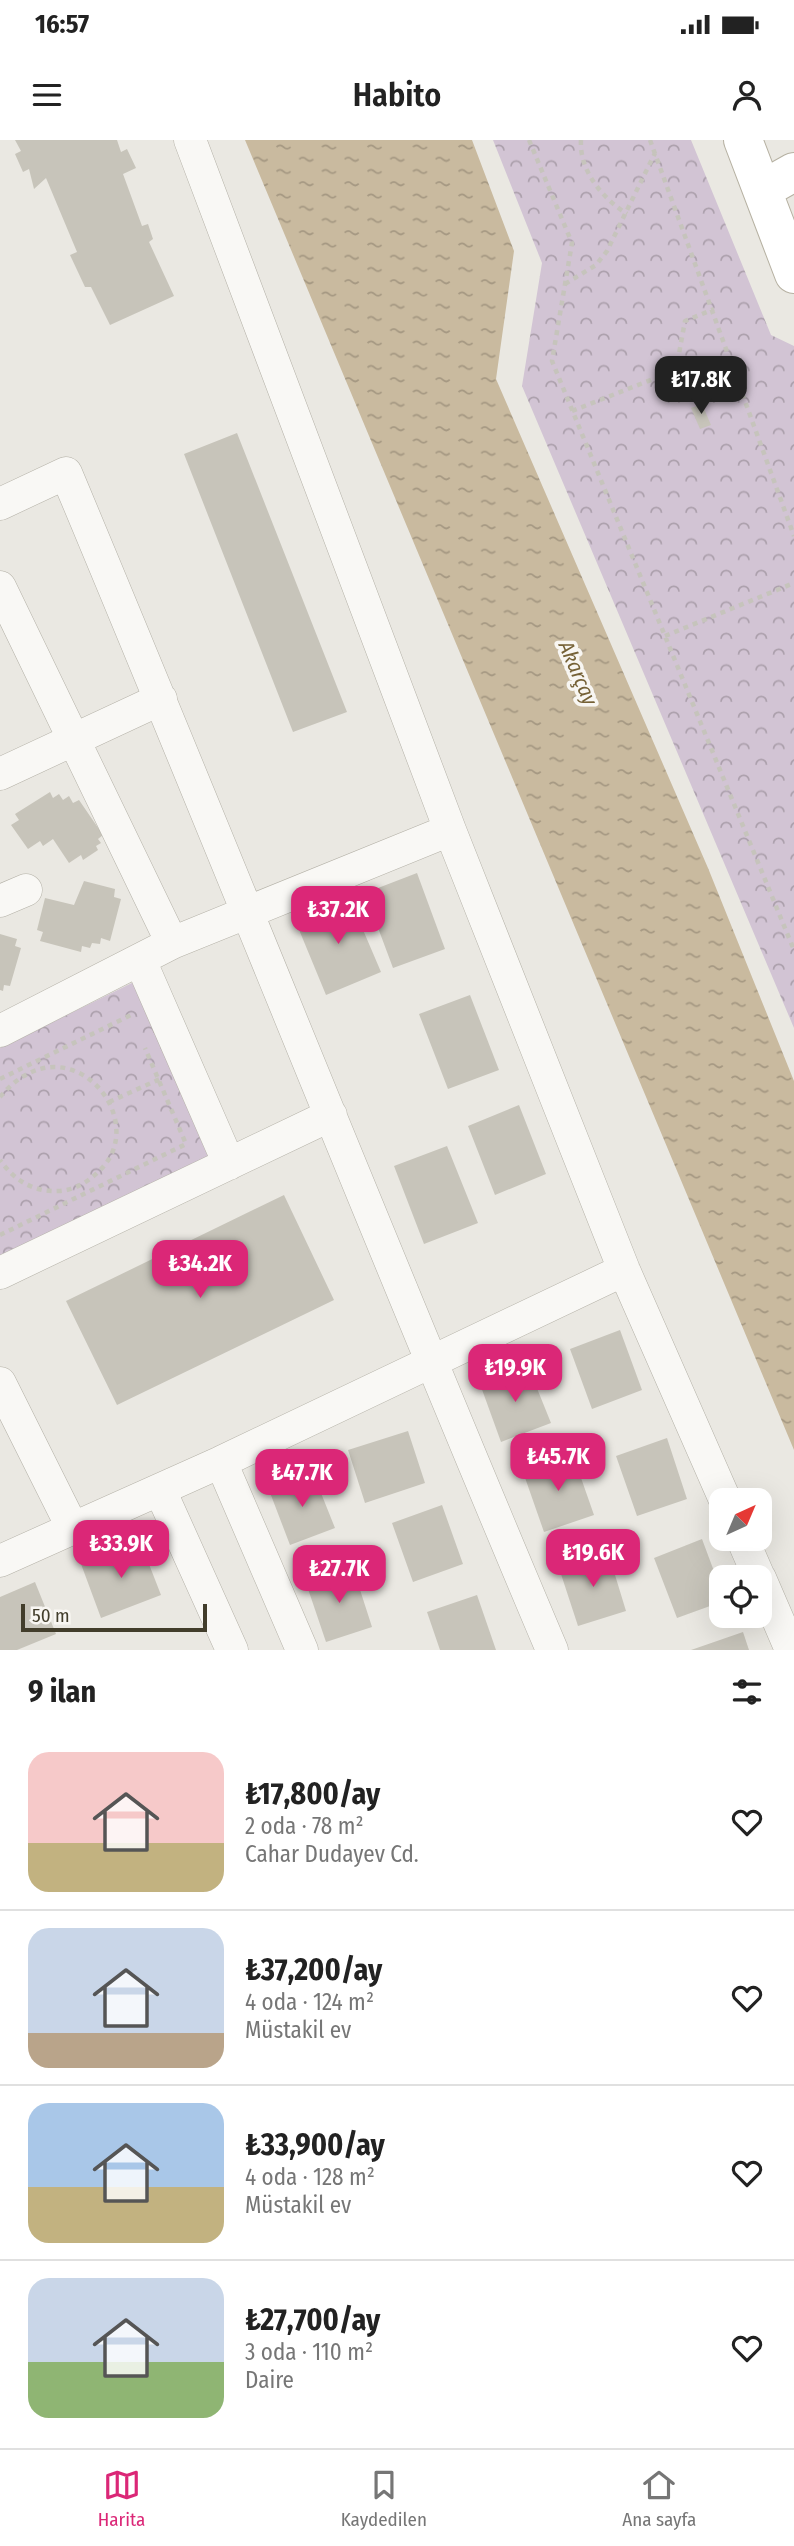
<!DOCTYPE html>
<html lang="tr">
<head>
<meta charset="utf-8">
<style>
	:root { --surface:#fff; --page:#f6f6f6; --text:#222; --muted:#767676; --line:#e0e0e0; --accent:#db2777 }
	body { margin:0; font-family:"Fira Sans Condensed",sans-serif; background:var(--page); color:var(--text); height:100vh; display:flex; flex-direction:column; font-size:26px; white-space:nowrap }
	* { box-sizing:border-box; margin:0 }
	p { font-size:23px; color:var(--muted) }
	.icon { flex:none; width:38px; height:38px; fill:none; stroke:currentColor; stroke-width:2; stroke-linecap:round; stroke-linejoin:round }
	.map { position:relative; height:1510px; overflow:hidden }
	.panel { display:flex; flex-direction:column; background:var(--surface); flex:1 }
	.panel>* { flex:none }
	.needle { width:46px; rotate:44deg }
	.buttons { position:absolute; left:709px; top:1348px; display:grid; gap:14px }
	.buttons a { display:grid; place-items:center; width:63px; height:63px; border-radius:14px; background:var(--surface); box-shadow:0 7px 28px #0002; font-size:35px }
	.scale { position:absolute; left:21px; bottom:18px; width:186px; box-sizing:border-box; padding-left:7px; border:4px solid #423d2b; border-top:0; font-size:19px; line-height:24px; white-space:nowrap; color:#423d2b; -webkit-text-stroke:5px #f8f6f2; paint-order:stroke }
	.price { position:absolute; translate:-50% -60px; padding:0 16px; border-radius:14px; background:var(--accent); color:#fff; font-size:23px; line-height:46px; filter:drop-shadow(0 2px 4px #0008) }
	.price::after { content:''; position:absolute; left:50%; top:42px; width:21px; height:16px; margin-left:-10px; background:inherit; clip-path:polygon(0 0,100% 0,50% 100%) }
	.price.selected { background:#222; color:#fff }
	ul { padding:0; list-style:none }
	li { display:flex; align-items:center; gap:21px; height:175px; padding:0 28px }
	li+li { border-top:2px solid var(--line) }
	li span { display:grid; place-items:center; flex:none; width:196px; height:140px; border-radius:21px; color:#555 }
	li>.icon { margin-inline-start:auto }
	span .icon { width:84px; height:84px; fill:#fffc; stroke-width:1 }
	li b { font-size:30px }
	h2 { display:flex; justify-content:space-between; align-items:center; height:84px; padding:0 28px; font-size:30px }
	.status { display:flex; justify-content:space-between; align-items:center; height:49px; padding:0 35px; background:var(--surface); direction:ltr }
	.status svg { height:19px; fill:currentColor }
	header { display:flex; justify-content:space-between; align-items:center; height:91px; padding:0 28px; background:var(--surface); font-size:32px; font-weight:600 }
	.menu { display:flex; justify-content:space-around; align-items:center; height:98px; border-top:2px solid var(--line); background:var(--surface); font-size:19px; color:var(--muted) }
	.menu a { display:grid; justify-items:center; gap:4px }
	.menu .selected { color:var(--accent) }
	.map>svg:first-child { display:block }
	.park { fill:url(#park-crowns) }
	.water { fill:url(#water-ripples) }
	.building { fill:#c7c4ba }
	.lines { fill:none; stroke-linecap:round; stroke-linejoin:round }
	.minor-casing { stroke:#b4b1a7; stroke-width:33 }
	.major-casing { stroke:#b6b1a2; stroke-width:40 }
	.path { stroke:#c6c4bc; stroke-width:4.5; stroke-dasharray:5 5; stroke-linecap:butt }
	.minor { stroke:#f9f8f5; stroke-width:32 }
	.major { stroke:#fff; stroke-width:38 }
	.labels { text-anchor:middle; stroke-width:7; stroke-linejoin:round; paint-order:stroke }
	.water-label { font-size:21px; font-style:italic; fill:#756136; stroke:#f8f6f2 }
</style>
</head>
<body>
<div class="status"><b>16:57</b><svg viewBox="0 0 49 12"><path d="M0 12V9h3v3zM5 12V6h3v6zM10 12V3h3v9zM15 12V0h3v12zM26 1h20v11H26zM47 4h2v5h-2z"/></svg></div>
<header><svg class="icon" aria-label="menu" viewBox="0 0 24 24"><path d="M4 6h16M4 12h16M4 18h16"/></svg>Habito<svg class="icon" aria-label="person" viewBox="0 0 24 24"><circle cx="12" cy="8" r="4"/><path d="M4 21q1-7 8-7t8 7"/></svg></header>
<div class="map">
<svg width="794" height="1510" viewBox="0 0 794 1510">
	<defs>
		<pattern id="park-crowns" width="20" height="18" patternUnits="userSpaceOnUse" patternTransform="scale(1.75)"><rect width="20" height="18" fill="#d2c4d4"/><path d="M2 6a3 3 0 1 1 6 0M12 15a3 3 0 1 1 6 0" fill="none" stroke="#aca0ac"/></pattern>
		<pattern id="water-ripples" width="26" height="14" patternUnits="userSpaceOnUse" patternTransform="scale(1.75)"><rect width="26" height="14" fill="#c9ba9f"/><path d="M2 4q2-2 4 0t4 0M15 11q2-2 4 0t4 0" fill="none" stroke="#a59882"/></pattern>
	</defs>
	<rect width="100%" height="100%" fill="#eae8e2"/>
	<path class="park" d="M 493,0 L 691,0 L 771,195 L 794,206 L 794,888 L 522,246 L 542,123 Z
		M 138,840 L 211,1020 L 0,1122 L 0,908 Z"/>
	<path class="water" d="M 245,0 L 472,0 L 514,111 L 496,239 L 708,728 L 794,941 L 794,1310 Z"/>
	<path class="building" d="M 15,0 L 117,0 L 121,12 L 127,9 L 136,28 L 123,34 L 142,86 L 148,84 L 153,99 L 149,102 L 174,156 L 110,185 L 91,147 L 85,147 L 70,115 L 77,112 L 46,38 L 34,49 L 29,29 L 23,32 L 15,14 L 21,11 Z
		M 702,264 L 711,285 L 700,289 L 691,268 Z
		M 237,293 L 347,572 L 293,592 L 184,314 Z
		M 50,652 L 53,658 L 59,654 L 63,660 L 69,656 L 73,663 L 79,660 L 103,695 L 98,699 L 101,703 L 96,706 L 98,710 L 83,720 L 81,715 L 69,723 L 53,699 L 43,706 L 40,701 L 28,709 L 11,685 L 19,680 L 15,674 Z
		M 417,733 L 445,809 L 393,828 L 365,753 Z
		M 84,741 L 115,749 L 114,757 L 121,759 L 110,801 L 101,798 L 100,804 L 92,803 L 90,808 L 82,806 L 81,812 L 40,801 L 43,792 L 37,790 L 45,758 L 74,765 Z
		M 349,757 L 381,832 L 326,855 L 295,780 Z
		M 0,794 L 17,799 L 15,806 L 21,808 L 10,846 L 4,845 L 3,851 L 0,850 Z
		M 470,855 L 499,930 L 448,949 L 419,874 Z
		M 519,965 L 546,1034 L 495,1055 L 468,986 Z
		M 447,1006 L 478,1083 L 424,1104 L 394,1026 Z
		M 284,1055 L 334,1160 L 117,1265 L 66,1161 Z
		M 620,1190 L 642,1250 L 592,1269 L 570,1209 Z
		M 528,1226 L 551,1283 L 501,1302 L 480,1244 Z
		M 408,1291 L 425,1343 L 365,1363 L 348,1310 Z
		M 667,1298 L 687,1359 L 637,1376 L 616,1316 Z
		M 573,1315 L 594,1375 L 544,1392 L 523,1332 Z
		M 313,1333 L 335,1388 L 290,1405 L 269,1350 Z
		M 442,1365 L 463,1424 L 413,1442 L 392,1383 Z
		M 702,1399 L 721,1450 L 721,1462 L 677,1478 L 654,1418 Z
		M 140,1401 L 161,1455 L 101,1478 L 81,1424 Z
		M 608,1412 L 626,1471 L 578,1486 L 559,1428 Z
		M 353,1428 L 372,1487 L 326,1502 L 306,1443 Z
		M 35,1442 L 56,1494 L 17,1510 L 0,1510 L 0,1457 Z
		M 477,1455 L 496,1510 L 440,1510 L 427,1472 Z
		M 743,1492 L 749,1510 L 691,1510 Z"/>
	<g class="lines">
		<g class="minor-casing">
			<path id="minor" d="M 190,0 L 450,690 L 624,1130 L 725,1360
				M 0,364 L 66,333 C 230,724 386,1119 552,1510
				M 0,447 L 172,803
				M 0,634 L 161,559
				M 0,761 L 26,750
				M 140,820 L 229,1024
				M 0,891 L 172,803 L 450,690
				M 0,1133 L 331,975
				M 0,1243 L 73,1389
				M 221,1322 L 302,1510
				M 160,1350 L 232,1510
				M 742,1398 L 759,1437
				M 0,1421 L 221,1322 L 624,1130
				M 760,1438 L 791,1510"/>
		</g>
		<g class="major-casing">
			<path id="major" d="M 743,0 L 794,134
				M 762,50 L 794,32"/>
		</g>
		<path class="path" d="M 529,0 L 572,103 L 552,221 L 794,810
			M 581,0 C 579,30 602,58 627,74
			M 650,0 L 794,396
			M 565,144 L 596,125 L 607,111 L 655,13
			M 572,271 L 676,230 L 685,181 L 714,169
			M 665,496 L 794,443
			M 0,939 L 131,875 L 132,878
			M 0,957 C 68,875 156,982 97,1033 C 86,1043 74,1050 59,1051 C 33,1052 15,1041 0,1020
			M 109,962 L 160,939
			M 0,1095 L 186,1004 L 145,908"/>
		<use href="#minor" class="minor"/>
		<use href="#major" class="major"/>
	</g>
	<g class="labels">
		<g class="water-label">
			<text transform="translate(578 533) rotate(67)" y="7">Akarçay</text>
		</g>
	</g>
</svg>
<div class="buttons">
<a><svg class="needle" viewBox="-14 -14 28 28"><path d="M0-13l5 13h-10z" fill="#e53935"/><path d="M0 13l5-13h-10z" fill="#767676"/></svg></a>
<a><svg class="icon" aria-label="locate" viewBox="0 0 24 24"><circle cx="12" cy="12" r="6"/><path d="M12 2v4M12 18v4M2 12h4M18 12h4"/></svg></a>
</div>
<div class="scale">50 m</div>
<b class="price selected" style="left:701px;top:276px">₺17.8K</b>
<b class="price" style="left:338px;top:806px">₺37.2K</b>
<b class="price" style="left:200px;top:1160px">₺34.2K</b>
<b class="price" style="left:515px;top:1264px">₺19.9K</b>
<b class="price" style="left:558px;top:1353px">₺45.7K</b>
<b class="price" style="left:302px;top:1369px">₺47.7K</b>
<b class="price" style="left:121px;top:1440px">₺33.9K</b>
<b class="price" style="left:593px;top:1449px">₺19.6K</b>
<b class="price" style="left:339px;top:1465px">₺27.7K</b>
</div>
<section class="panel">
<h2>9 ilan<svg class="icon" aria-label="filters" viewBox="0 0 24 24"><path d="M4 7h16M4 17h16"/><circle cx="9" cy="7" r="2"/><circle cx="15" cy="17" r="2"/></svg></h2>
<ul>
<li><span style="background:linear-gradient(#f6c9c9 65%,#c2b280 0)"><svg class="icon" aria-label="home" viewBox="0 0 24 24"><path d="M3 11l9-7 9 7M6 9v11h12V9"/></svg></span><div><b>₺17,800/ay</b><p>2 oda · 78 m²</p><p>Cahar Dudayev Cd.</p></div><svg class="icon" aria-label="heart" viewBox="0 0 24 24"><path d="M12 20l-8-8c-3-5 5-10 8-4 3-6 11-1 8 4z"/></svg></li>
<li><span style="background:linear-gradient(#c9d6e8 75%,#b9a48a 0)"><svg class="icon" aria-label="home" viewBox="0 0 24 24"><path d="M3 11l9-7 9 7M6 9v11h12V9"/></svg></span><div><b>₺37,200/ay</b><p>4 oda · 124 m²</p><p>Müstakil ev</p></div><svg class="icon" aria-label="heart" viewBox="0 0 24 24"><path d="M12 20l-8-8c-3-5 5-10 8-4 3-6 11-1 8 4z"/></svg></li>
<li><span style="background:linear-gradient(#a9c7e8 60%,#c2b280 0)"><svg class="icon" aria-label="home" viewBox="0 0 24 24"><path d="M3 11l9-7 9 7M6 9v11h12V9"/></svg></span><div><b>₺33,900/ay</b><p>4 oda · 128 m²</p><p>Müstakil ev</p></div><svg class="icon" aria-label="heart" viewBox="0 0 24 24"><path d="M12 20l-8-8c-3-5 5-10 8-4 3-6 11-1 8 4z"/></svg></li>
<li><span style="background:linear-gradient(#c9d6e8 60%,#8fb573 0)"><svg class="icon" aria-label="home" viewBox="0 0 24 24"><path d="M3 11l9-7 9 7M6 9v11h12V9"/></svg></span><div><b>₺27,700/ay</b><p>3 oda · 110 m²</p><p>Daire</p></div><svg class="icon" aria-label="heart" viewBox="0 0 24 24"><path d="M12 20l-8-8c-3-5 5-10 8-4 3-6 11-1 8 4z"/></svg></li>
</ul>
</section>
<nav class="menu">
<a class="selected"><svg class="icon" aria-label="map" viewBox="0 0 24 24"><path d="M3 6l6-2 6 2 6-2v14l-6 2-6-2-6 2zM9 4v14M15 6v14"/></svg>Harita</a>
<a><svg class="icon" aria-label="saved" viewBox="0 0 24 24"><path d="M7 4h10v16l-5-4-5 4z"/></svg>Kaydedilen</a>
<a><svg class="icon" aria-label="home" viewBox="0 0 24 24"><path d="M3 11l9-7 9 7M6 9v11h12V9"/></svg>Ana sayfa</a>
</nav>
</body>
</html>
